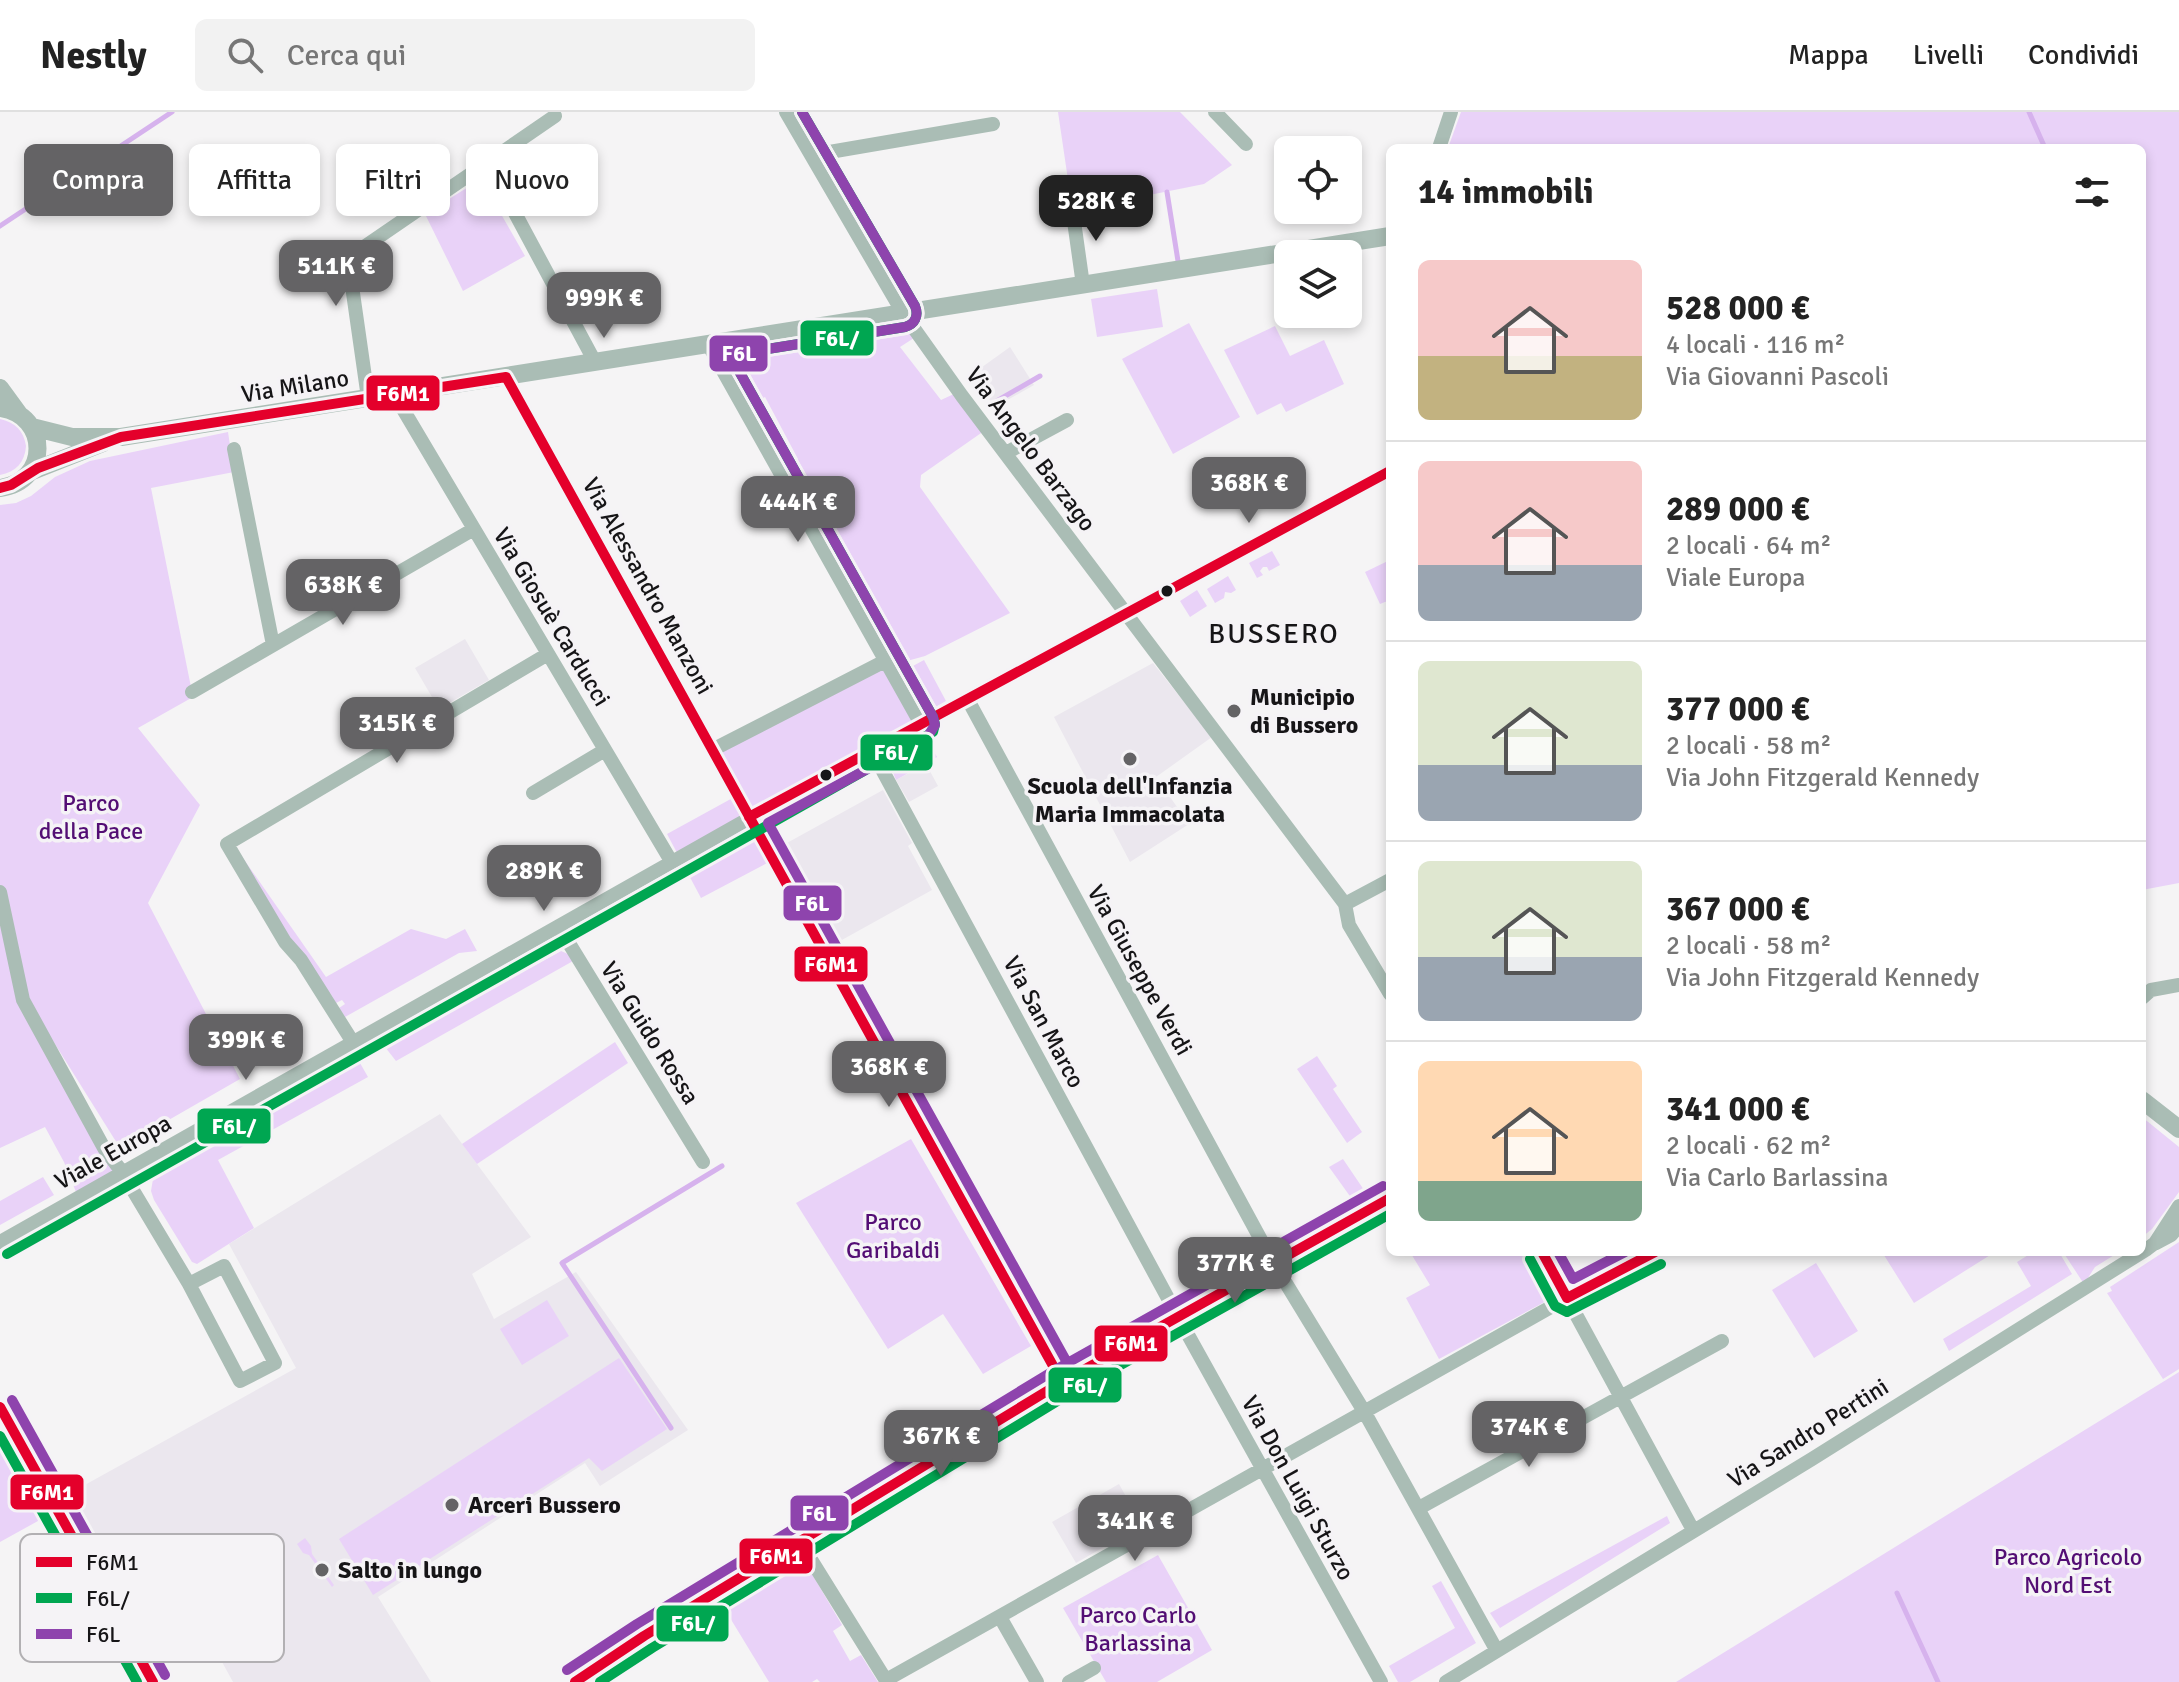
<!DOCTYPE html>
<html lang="it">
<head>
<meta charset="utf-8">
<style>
	:root { --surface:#fff; --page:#f2f2f2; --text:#222; --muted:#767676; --line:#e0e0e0; --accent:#646365 }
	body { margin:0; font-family:Signika,sans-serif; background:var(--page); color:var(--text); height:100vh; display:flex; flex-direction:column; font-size:30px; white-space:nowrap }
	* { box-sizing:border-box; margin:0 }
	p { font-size:26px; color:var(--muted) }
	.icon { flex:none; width:44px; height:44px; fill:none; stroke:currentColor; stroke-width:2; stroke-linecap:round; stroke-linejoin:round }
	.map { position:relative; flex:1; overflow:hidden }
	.side { position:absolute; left:1386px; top:32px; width:760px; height:1112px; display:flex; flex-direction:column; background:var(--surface); border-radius:12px; box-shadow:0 4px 12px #0003 }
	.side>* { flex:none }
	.guide { position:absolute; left:24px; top:32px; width:760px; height:72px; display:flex; gap:16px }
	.tools { position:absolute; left:1274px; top:24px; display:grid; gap:16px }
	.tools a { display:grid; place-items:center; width:88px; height:88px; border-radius:12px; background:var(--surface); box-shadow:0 4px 12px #0003; font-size:40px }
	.price { position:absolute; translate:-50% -68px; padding:0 18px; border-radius:16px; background:var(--accent); color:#fff; font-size:26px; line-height:52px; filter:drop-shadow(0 2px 4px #0008) }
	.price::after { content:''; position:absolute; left:50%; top:48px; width:24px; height:18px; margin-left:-12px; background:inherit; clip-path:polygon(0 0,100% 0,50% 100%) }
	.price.selected { background:#222; color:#fff }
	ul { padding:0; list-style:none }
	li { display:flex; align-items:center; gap:24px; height:200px; padding:0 32px }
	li+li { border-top:2px solid var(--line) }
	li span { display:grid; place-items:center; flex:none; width:224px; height:160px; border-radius:12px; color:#555 }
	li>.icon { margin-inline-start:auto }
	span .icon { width:96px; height:96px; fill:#fffc; stroke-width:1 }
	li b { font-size:34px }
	h2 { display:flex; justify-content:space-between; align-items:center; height:96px; padding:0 32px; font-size:34px }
	.chip { padding:0 28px; border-radius:12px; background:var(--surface); box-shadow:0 4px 12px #0003; font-size:28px; line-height:72px }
	.chip.selected { background:var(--accent); color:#fff }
	header { display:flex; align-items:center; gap:48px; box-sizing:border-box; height:112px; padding:0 40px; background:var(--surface); border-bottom:2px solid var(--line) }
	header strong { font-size:38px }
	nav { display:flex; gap:44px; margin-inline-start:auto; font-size:28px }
	.search { width:560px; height:72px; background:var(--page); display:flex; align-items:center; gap:20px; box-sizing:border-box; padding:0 28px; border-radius:12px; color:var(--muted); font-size:30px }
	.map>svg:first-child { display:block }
	.built { fill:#ebe7ee }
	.green { fill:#e9d2f8 }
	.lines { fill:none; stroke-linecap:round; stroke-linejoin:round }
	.stream { stroke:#d6b2ed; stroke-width:5 }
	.minor { stroke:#aabdb5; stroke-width:14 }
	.tertiary { stroke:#aabdb5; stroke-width:18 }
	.bus-1-casing { stroke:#f5f3f6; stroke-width:16 }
	.bus-2-casing { stroke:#f5f3f6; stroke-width:16 }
	.bus-3-casing { stroke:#f5f3f6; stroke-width:16 }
	.bus-1 { stroke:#e4002b; stroke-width:10 }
	.bus-2 { stroke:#00a651; stroke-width:10 }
	.bus-3 { stroke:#8e44ad; stroke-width:10 }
	.bus-dot { fill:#161517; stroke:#f5f3f6; stroke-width:3 }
	.poi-dot { fill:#646365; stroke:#f5f3f6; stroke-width:3 }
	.labels { text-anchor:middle; stroke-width:7; stroke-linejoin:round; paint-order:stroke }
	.street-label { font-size:24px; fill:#161517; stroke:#f5f3f6 }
	.poi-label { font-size:24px; font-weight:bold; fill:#161517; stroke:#f5f3f6; text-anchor:start }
	.park-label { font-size:24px; fill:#530e74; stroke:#f5f3f6 }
	.quarter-label { font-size:28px; letter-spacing:2px; fill:#161517; stroke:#f5f3f6 }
	.key { fill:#f5f3f6; stroke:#b2b0b3; stroke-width:2 }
	.key-label { font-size:22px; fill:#161517 }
	.line-badge { stroke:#f5f3f6; stroke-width:3 }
	.badge-label { font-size:22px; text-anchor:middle; font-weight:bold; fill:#fff }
</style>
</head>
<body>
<header>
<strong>Nestly</strong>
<div class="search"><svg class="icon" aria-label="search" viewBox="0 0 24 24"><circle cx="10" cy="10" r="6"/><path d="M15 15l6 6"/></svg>Cerca qui</div>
<nav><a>Mappa</a><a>Livelli</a><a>Condividi</a></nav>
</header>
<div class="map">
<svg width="2179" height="1570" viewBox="0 0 2179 1570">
	<rect width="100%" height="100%" fill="#f5f4f5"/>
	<path class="built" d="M 1010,235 L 1034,273 L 995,295 L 971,263 Z
		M 465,527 L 489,568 L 439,597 L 415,556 Z
		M 1153,551 L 1212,625 L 1156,665 L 1189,712 L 1130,750 L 1054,605 Z
		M 926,652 L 938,674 L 909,690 L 896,668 Z
		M 883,678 L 912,731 L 908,734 L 932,778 L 831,834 L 776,737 Z
		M 440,1002 L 531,1125 L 472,1162 L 494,1207 L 576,1160 L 688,1318 L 600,1374 L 585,1351 L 378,1485 L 431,1570 L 233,1570 L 181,1475 L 127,1502 L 63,1385 L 296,1256 L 229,1132 Z
		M 1119,1372 L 1142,1413 L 1076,1451 L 1052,1410 Z"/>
	<path class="green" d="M 1058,0 L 1180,0 L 1232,53 L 1204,72 L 1075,98 L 1072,95 Z
		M 1461,0 L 2179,0 L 2179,771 L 2142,778 L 2142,36 L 1448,36 Z
		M 481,67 L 525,144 L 463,179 L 425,102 Z
		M 1157,177 L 1163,215 L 1097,225 L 1091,187 Z
		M 1189,211 L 1240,305 L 1173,342 L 1122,247 Z
		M 888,213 L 901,213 L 914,226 L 900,235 L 941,288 L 956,281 L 984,319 L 921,363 L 920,375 L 1010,501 L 925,544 L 907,549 L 911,555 L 924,548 L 946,589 L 930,598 L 904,550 L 890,555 L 875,529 L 891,519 L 811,373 L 793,382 L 779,358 L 798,347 L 765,285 L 745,295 L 729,250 L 735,237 Z
		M 1275,214 L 1290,244 L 1324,228 L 1344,272 L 1286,300 L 1281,291 L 1257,303 L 1224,238 Z
		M 0,307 C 15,310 24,319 26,334 C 25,350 16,360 0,363 Z
		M 228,320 L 234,360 L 151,376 L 193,585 L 138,616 L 200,693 L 148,791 L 240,967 L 120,1036 L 50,924 L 120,1055 L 76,1080 L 64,1050 L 45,1015 L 0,1036 L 0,393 L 16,391 L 31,384 L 55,365 L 90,349 Z
		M 1272,439 L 1280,453 L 1269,459 L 1267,455 L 1263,455 L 1260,459 L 1263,463 L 1257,466 L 1249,451 Z
		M 1390,448 L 1390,488 L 1380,492 L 1365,460 Z
		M 1228,464 L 1236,478 L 1231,481 L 1225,480 L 1224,486 L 1215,491 L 1207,477 Z
		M 1197,478 L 1207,494 L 1190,505 L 1180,489 Z
		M 884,551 L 918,611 L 749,707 L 771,749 L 701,786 L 667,722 L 738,683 L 716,638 Z
		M 928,629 L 937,645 L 896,668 L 892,658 L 896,647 Z
		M 236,736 L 326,865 L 411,817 L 446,827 L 465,817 L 477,839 L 459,841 L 345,905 L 339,896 L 345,892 L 342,888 L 336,891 L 330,881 L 326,883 L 288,826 Z
		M 561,839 L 568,842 L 573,849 L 396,949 L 385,935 Z
		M 615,930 L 628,951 L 477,1052 L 462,1032 Z
		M 1317,944 L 1337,974 L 1333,977 L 1362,1020 L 1347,1031 L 1297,957 Z
		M 360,951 L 368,965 L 218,1048 L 254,1116 L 197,1152 L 192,1150 L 154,1088 L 151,1079 L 153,1067 Z
		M 2142,1005 L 2179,1035 L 2179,1080 L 2152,1117 L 2142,1125 Z
		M 911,1027 L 1031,1234 L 983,1262 L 943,1202 L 888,1237 L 796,1091 Z
		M 1343,1047 L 1364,1078 L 1352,1087 L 1329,1055 Z
		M 43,1065 L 54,1083 L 0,1113 L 0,1089 Z
		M 2179,1130 L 2179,1257 L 2163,1267 L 2107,1181 L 2112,1179 L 2110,1175 Z
		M 1410,1140 L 1527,1140 L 1552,1186 L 1439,1247 L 1406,1186 L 1430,1173 Z
		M 1882,1140 L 1995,1140 L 1914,1191 Z
		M 2033,1140 L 2059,1140 L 2072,1162 L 1949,1239 L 1943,1227 L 2031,1174 L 2017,1150 Z
		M 2063,1140 L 2119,1140 L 2095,1155 L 2084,1172 Z
		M 1816,1151 L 1858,1219 L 1814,1246 L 1772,1178 Z
		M 547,1188 L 569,1224 L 522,1253 L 500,1217 Z
		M 619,1246 L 667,1317 L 602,1359 L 589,1346 L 373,1483 L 339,1427 Z
		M 2179,1260 L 2179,1570 L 1676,1570 Z
		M 0,1318 L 47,1404 L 0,1430 Z
		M 1667,1404 L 1670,1411 L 1500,1516 L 1490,1501 Z
		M 305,1426 L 311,1434 L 312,1442 L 334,1473 L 332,1475 L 309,1443 L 303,1441 L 297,1432 Z
		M 1158,1443 L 1212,1538 L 1157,1570 L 1106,1570 L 1063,1496 Z
		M 789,1456 L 812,1462 L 842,1513 L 833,1519 L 850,1549 L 861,1543 L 878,1570 L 820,1570 L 817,1567 L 812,1570 L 769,1570 L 724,1496 Z
		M 1441,1469 L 1476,1531 L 1410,1570 L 1398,1570 L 1389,1554 L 1455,1516 L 1432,1474 Z"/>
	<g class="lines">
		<path class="stream" d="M 2029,0 L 2045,36
			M 1167,80 L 1178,149
			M 0,114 L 172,0
			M 995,290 L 1040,264
			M 671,1316 L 562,1151 L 722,1054
			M 1897,1481 L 1938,1570"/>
		<path class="minor" d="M 786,0 L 903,201 L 962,284 L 1345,792 L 1349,813 L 1390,882
			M 1215,0 L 1246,32
			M 1439,36 L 1451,0
			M 812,43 L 993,12
			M 487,49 L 595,250
			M 1072,95 L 1083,173
			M 708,232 L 921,612
			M 506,265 L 1062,1270
			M 394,282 L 671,749
			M 368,286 L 348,146 L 555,4
			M 234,337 L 273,533
			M 1006,341 L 1067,308
			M 192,580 L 474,417
			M 968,588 L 1273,1150 L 1365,1301 L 1497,1539
			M 714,637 L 885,549
			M 872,639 L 1177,1203 L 1381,1570
			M 533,681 L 605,638
			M 0,780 L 23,888 L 104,1036 L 122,1060 L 189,1172 L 240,1269 L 275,1251 L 224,1154 L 189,1172
			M 1345,792 L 1390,768
			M 559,815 L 703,1050
			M 2142,886 L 2151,878 L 2179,873
			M 354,932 L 301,848 L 285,830 L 227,732 L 548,542
			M 0,1130 L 826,663 L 1390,359
			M 2156,1131 L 2171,1123 L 2179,1114
			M 1542,1140 L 1693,1418
			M 0,1295 L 153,1570
			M 1419,1396 L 1722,1229
			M 800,1430 L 887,1570
			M 1000,1505 L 1037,1570
			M 886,1568 L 1567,1186 L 1655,1140
			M 575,1570 L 644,1524 L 1062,1270 L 1390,1086
			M 1069,1570 L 1094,1556
			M 1446,1570 L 1812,1347 L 2147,1137 L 2155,1131 L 2179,1094"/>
		<path class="tertiary" d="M 0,276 L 19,302
			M 0,296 C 50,303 50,370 0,376
			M 32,315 L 72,325 L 121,325 L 1390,124
			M 30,360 L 103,331
			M 2142,988 L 2179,1017"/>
		<g class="bus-1-casing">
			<path id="bus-1" d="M 0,376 L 11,373 L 38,356 L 121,325 L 506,265 L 1062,1270
				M 749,705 L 1390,359
				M 1542,1140 L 1567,1186 L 1655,1140
				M 0,1295 L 153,1570
				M 575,1570 L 644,1524 L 1062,1270 L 1390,1086"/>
		</g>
		<g class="bus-2-casing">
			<path id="bus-2" d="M 7,1142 L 933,620 L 935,612 L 933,605 L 730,243 L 905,215 C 915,212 919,204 915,194 L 802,0
				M 1530,1147 L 1555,1194 L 1567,1200 L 1661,1152
				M 0,1324 L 137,1570
				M 600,1570 L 652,1536 L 1069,1282 L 1390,1102"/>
		</g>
		<g class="bus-3-casing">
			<path id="bus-3" d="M 802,0 L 915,194 C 919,204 915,212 905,215 L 730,243 L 933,605 L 935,613 L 928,624 L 768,711 L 1074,1263
				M 1558,1140 L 1573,1167 L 1625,1140
				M 12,1288 L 165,1563
				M 567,1558 L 637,1512 L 1055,1258 L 1383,1074"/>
		</g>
		<use href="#bus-1" class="bus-1"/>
		<use href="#bus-2" class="bus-2"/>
		<use href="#bus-3" class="bus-3"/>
	</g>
	<g class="bus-dot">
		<circle cx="1167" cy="479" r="7"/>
		<circle cx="826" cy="663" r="7"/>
	</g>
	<g class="poi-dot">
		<circle cx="1234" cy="599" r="8"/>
		<circle cx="1130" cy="647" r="8"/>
		<circle cx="452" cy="1393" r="8"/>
		<circle cx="322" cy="1458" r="8"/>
	</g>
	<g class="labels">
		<g class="street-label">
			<text transform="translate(295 274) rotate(-9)" y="8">Via Milano</text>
			<text transform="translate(1031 337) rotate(53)" y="8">Via Angelo Barzago</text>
			<text transform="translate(648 474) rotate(61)" y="8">Via Alessandro Manzoni</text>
			<text transform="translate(552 505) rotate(59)" y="8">Via Giosuè Carducci</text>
			<text transform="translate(1140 858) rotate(61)" y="8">Via Giuseppe Verdi</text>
			<text transform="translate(1044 910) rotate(62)" y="8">Via San Marco</text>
			<text transform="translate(650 921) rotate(58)" y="8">Via Guido Rossa</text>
			<text transform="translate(113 1040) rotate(-29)" y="8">Viale Europa</text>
			<text transform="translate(1808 1321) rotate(-32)" y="8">Via Sandro Pertini</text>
			<text transform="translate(1298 1376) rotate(61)" y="8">Via Don Luigi Sturzo</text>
		</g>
		<g class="poi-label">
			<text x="1250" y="593">Municipio<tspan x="1250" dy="28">di Bussero</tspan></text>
			<text x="1130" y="682" text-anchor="middle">Scuola dell'Infanzia<tspan x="1130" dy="28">Maria Immacolata</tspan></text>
			<text x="468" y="1401">Arceri Bussero</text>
			<text x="338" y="1466">Salto in lungo</text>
		</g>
		<g class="park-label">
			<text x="91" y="699">Parco<tspan x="91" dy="28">della Pace</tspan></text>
			<text x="893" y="1118">Parco<tspan x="893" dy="28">Garibaldi</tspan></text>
			<text x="2068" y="1453">Parco Agricolo<tspan x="2068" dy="28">Nord Est</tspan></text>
			<text x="1138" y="1511">Parco Carlo<tspan x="1138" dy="28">Barlassina</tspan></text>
		</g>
		<g class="quarter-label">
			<text x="1274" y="531">BUSSERO</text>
		</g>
	</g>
	<rect x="20" y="1422" width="264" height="128" rx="12" class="key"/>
	<rect x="36" y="1445" width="36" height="10" fill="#e4002b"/>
	<rect x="36" y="1481" width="36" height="10" fill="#00a651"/>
	<rect x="36" y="1517" width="36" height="10" fill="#8e44ad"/>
	<g class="key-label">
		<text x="86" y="1458">F6M1</text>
		<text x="86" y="1494">F6L/</text>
		<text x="86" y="1530">F6L</text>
	</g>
	<g class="line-badge">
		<rect x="799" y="207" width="76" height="38" rx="8" fill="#00a651"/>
		<rect x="708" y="222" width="61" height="39" rx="8" fill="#8e44ad"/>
		<rect x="365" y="262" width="76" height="38" rx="8" fill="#e4002b"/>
		<rect x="859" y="621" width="75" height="39" rx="8" fill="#00a651"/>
		<rect x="782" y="772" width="61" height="38" rx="8" fill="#8e44ad"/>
		<rect x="793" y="833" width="76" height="38" rx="8" fill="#e4002b"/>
		<rect x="196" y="995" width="76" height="38" rx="8" fill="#00a651"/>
		<rect x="1093" y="1212" width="76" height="39" rx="8" fill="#e4002b"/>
		<rect x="1047" y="1254" width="76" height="38" rx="8" fill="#00a651"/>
		<rect x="9" y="1361" width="76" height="38" rx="8" fill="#e4002b"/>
		<rect x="789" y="1382" width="61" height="38" rx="8" fill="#8e44ad"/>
		<rect x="738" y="1425" width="76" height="38" rx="8" fill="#e4002b"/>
		<rect x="655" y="1492" width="75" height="39" rx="8" fill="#00a651"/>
	</g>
	<g class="badge-label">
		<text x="837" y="234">F6L/</text>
		<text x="739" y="249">F6L</text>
		<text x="403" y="289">F6M1</text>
		<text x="896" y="648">F6L/</text>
		<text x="812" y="799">F6L</text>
		<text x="831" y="860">F6M1</text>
		<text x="234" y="1022">F6L/</text>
		<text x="1131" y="1239">F6M1</text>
		<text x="1085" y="1281">F6L/</text>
		<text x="47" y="1388">F6M1</text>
		<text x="819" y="1409">F6L</text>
		<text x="776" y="1452">F6M1</text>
		<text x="693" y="1519">F6L/</text>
	</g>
</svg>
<div class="tools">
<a><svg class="icon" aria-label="locate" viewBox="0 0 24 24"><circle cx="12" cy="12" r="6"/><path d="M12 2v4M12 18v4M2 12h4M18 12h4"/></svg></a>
<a><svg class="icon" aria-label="layers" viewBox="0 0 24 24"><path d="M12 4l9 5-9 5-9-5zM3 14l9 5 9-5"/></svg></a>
</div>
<b class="price selected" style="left:1096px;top:131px">528K €</b>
<b class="price" style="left:336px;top:196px">511K €</b>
<b class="price" style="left:604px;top:228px">999K €</b>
<b class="price" style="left:1249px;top:413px">368K €</b>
<b class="price" style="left:798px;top:432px">444K €</b>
<b class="price" style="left:343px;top:515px">638K €</b>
<b class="price" style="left:397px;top:653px">315K €</b>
<b class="price" style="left:544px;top:801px">289K €</b>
<b class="price" style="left:246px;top:970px">399K €</b>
<b class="price" style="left:889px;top:997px">368K €</b>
<b class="price" style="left:1235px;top:1193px">377K €</b>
<b class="price" style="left:1529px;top:1357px">374K €</b>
<b class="price" style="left:941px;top:1366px">367K €</b>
<b class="price" style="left:1135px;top:1451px">341K €</b>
<div class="guide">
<a class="chip selected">Compra</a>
<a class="chip">Affitta</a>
<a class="chip">Filtri</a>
<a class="chip">Nuovo</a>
</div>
<section class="side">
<h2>14 immobili<svg class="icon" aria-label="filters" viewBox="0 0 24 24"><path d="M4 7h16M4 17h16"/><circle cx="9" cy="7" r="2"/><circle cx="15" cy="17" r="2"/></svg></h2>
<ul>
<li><span style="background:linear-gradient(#f6c9c9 60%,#c2b280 0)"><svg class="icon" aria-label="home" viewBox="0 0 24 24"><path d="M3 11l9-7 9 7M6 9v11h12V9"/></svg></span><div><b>528 000 €</b><p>4 locali · 116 m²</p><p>Via Giovanni Pascoli</p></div></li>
<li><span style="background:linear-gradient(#f6c9c9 65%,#9aa5b1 0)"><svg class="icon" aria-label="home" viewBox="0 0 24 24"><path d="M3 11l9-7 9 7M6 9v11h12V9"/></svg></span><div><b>289 000 €</b><p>2 locali · 64 m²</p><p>Viale Europa</p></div></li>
<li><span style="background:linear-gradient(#dfe7d0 65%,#9aa5b1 0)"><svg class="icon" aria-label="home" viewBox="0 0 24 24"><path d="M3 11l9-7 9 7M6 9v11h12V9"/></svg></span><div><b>377 000 €</b><p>2 locali · 58 m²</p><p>Via John Fitzgerald Kennedy</p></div></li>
<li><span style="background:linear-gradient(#dfe7d0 60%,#9aa5b1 0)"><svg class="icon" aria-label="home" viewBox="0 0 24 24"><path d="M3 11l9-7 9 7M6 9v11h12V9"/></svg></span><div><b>367 000 €</b><p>2 locali · 58 m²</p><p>Via John Fitzgerald Kennedy</p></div></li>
<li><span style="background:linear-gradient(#ffd9b3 75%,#7fa58c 0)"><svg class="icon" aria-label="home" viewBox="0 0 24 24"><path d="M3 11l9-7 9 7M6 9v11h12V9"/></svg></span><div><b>341 000 €</b><p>2 locali · 62 m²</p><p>Via Carlo Barlassina</p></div></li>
</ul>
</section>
</div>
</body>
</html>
